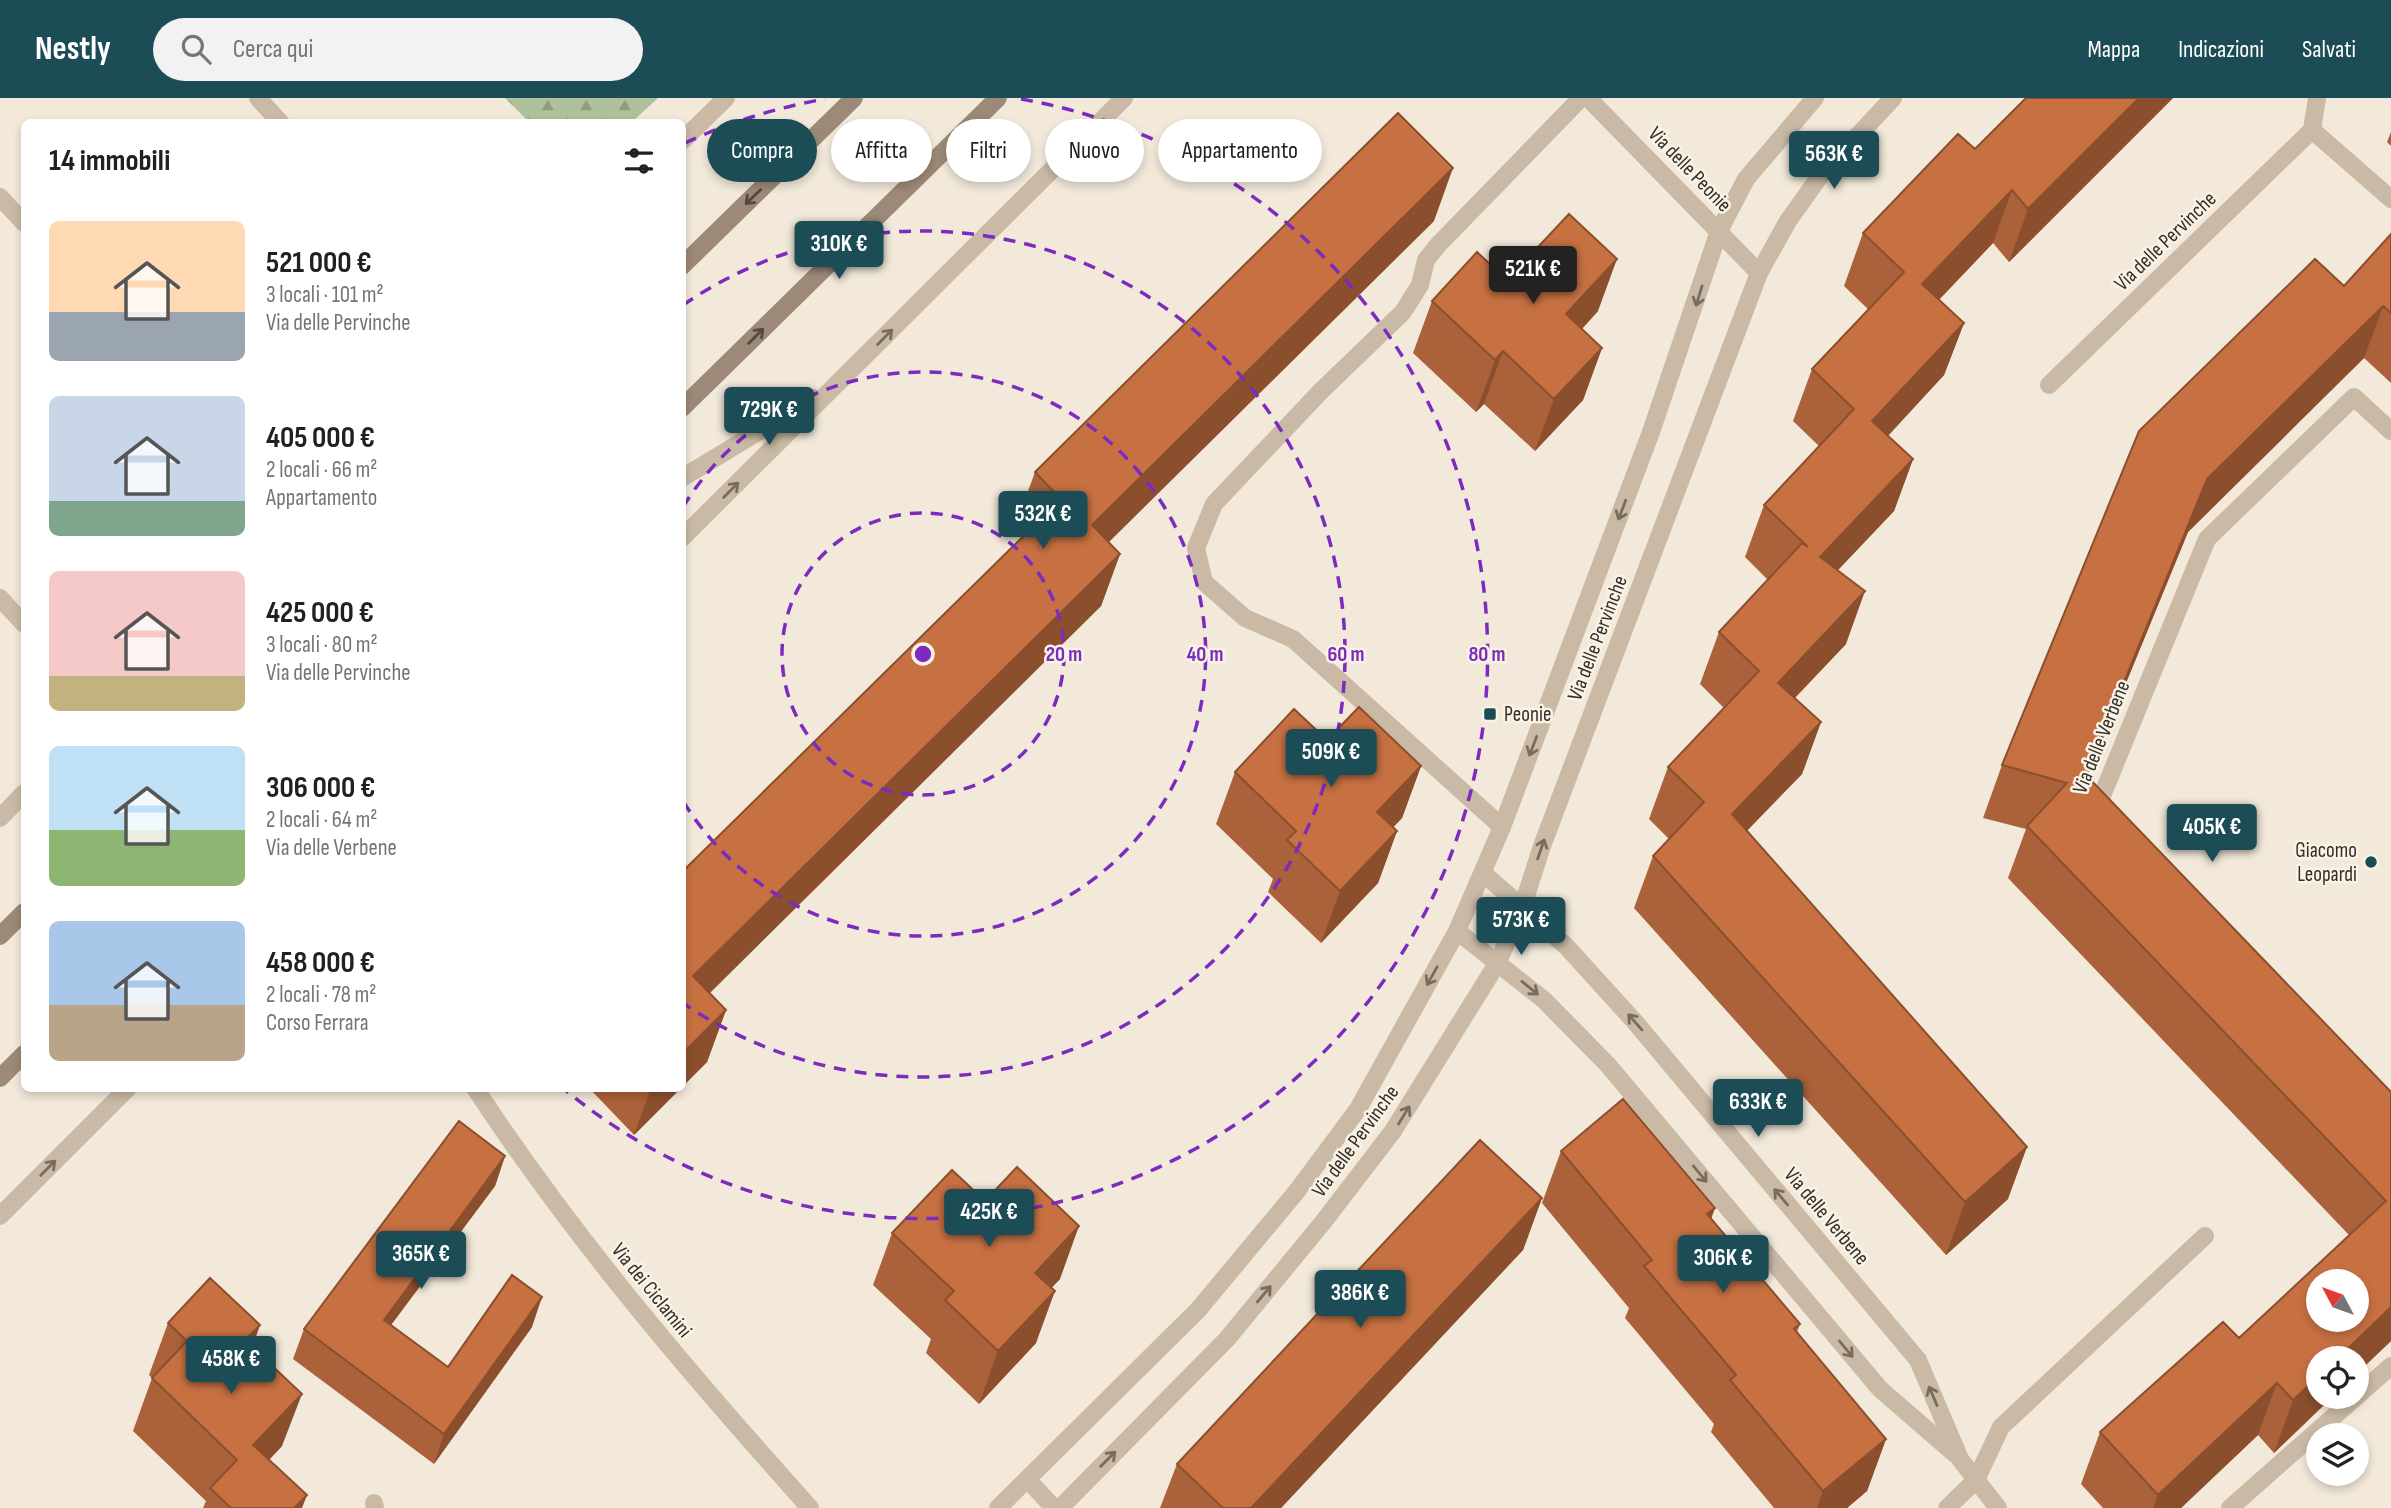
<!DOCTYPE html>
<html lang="it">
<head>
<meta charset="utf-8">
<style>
	:root { --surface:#fff; --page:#f2f2f2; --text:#202124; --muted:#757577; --accent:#1c4d57 }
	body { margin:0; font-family:"Sofia Sans Condensed",sans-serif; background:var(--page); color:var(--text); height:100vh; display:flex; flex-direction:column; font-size:26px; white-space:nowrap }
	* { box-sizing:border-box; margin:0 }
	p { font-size:23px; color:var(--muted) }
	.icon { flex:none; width:38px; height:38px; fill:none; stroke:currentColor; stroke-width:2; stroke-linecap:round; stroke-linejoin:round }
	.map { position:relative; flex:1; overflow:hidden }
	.sheet { position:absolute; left:21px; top:21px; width:665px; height:973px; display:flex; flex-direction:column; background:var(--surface); border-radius:10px; box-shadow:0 4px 10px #0003 }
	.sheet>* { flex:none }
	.banner { position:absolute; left:707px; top:21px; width:665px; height:63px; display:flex; gap:14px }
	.needle { width:46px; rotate:311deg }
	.controls { position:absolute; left:2306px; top:1171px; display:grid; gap:14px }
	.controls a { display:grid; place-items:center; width:63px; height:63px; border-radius:50%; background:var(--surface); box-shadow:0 4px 10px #0003; font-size:35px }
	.price { position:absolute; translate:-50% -60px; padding:0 16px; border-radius:7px; background:var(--accent); color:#fff; font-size:23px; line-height:46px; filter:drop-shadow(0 2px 4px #0008) }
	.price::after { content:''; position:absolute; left:50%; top:42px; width:21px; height:16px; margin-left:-10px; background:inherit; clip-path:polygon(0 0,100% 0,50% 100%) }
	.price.current { background:#222; color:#fff }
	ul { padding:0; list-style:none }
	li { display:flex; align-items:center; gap:21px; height:175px; padding:0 28px }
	li span { display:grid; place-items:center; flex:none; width:196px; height:140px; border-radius:10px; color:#555 }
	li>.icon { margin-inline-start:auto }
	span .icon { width:84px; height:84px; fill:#fffc; stroke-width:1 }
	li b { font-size:30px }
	h2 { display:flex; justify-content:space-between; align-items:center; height:84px; padding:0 28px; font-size:30px }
	.pill { padding:0 24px; border-radius:32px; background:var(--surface); box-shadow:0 4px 10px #0003; font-size:24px; line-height:63px }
	.pill.current { background:var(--accent); color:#fff }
	header { display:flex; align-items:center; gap:42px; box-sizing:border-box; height:98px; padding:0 35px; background:var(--accent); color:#fff }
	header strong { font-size:33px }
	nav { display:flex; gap:38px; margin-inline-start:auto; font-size:24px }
	.search { width:490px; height:63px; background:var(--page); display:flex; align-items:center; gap:18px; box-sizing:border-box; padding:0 24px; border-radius:38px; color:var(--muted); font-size:26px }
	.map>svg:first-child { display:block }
	.forest { fill:url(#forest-firs) }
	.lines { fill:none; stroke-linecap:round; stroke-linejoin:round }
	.service { stroke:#cabaa5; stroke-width:18 }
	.minor { stroke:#cabaa5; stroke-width:18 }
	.secondary { stroke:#9d8977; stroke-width:18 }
	.wall { fill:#ab6139 }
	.shaded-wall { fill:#8b4f2e }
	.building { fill:#c77142; stroke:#8b4f2e; stroke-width:2; fill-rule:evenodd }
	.oneway { stroke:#54493f }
	.oneway2 { stroke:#786c60 }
	.ring { fill:none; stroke:#7b2cbf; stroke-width:3.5; stroke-dasharray:12 9 }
	.poi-dot { fill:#1c4d57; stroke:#f9f3e6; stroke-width:2.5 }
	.labels { text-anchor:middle; stroke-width:5; stroke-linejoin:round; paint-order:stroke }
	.street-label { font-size:21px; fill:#352d27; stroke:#f9f3e6 }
	.poi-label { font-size:21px; fill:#352d27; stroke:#f9f3e6; text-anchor:start }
	.centre { fill:#7b2cbf; stroke:#f9f3e6; stroke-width:3.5 }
	.ring-label { font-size:21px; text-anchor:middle; font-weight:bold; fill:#7b2cbf; stroke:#f9f3e6; stroke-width:5; stroke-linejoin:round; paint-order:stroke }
</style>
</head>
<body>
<header>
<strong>Nestly</strong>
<div class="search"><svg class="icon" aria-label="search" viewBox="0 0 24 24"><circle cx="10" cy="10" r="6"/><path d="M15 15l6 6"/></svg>Cerca qui</div>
<nav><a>Mappa</a><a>Indicazioni</a><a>Salvati</a></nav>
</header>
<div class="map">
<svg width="2391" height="1410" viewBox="0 0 2391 1410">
	<defs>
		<pattern id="forest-firs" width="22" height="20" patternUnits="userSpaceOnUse" patternTransform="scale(1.75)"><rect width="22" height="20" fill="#afc19a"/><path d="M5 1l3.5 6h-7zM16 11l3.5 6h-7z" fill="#8f9d7e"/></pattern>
	</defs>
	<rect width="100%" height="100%" fill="#f2e9da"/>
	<path class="forest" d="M 505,0 L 658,0 L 632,24 L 529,24 Z"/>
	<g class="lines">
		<path class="service" d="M 258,0 L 280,24
			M 2312,32 L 2391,101
			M 0,99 L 24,125
			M 2049,287 L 2312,32 L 2317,0
			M 0,500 L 24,526
			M 2095,715 L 2207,441 L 2354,299 L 2391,333
			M 1502,729 L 1293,541 L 1245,520 L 1204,484 L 1196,450 L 1214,406 L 1321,293 L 1403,214 L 1420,187 L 1426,162 L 1438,147 L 1581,0
			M 2357,1298 L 2391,1268
			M 374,1405 L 375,1410
			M 1947,1410 L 1976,1382 L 2001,1329 L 2205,1138
			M 2230,1410 L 2357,1298"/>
		<path class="minor" d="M 1588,0 L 1759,175
			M 682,43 L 726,0
			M 682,380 L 814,300
			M 682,440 L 1124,0
			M 0,720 L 24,695
			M 1483,775 L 1566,848 L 1635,924 L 1918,1262 L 1960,1361 L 1998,1410
			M 1457,833 L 1544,902 L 1608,967 L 1880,1291 L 1955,1356
			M 475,990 C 574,1141 690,1276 810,1410
			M 0,1118 L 128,990
			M 1028,1382 L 1054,1410
			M 998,1410 L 1198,1212 L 1297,1093 L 1358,1011 L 1457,833 L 1502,729 L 1651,334 L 1719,133 L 1746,81 L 1815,0
			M 1060,1410 L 1227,1241 L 1324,1123 L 1393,1033 L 1498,864 L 1523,807 L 1542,748 L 1759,175 L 1788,123 L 1820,78 L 1893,0"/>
		<path class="secondary" d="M 682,168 L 854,0
			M 682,310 L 998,0
			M 0,838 L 24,814
			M 0,980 L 24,956"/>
	</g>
	<path class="wall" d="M 2173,0 L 2009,164 L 1993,145 L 1939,202 L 1964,225 L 1944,277 L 1888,338 L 1913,361 L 1894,413 L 1838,472 L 1846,546 L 1795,600 L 1821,624 L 1802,676 L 1747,732 L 2008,1101 L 1946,1157 L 1634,810 L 1653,758 L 1669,741 L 1649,721 L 1668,669 L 1724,610 L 1700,586 L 1719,534 L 1768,482 L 1745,459 L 1764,407 L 1819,348 L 1793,323 L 1812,271 L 1869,212 L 1844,188 L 1863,135 L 1975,51 Z
		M 2391,34 L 2391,48 L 2387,44 Z
		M 1434,123 L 1109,444 L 1120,456 L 1101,508 L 710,895 L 726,912 L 707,964 L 682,989 L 682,774 L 1025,436 L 1016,426 L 1035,374 Z
		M 2391,136 L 2391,285 L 2364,260 L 2188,434 L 2087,679 L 2391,994 L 2391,1243 L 2274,1355 L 2258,1337 L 2181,1410 L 2103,1410 L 2081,1386 L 2100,1334 L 2239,1240 L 2349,1137 L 2008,780 L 2026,731 L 1983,720 L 2002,667 L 2344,188 Z
		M 1507,182 L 1598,213 L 1582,231 L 1602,250 L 1583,302 L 1535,353 L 1484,306 L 1476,314 L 1413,255 L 1432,203 Z
		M 1327,642 L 1421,668 L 1402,720 L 1393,729 L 1397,733 L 1378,785 L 1321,845 L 1268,794 L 1273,781 L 1216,726 L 1235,674 Z
		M 589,990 L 681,990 L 634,1037 Z
		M 1561,1053 L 1715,1110 L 1711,1120 L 1800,1226 L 1797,1234 L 1886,1341 L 1867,1393 L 1847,1410 L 1774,1410 L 1711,1334 L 1714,1326 L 1625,1220 L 1629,1210 L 1542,1105 Z
		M 505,1058 L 495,1088 L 391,1227 L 448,1269 L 532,1229 L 434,1366 L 293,1261 L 304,1231 Z
		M 1542,1100 L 1523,1152 L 1281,1410 L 1160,1410 L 1177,1366 Z
		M 892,1135 L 1060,1181 L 1051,1190 L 1036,1245 L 979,1306 L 926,1255 L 931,1241 L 873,1187 Z
		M 168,1225 L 260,1227 L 252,1249 L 282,1348 L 269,1362 L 302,1410 L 203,1410 L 206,1403 L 133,1333 L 152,1280 L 149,1277 Z"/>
	<path class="shaded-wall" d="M 2139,0 L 2173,0 L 2009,164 L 2028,111 Z
		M 1453,70 L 1434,123 L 1073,479 L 1092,427 Z
		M 2012,92 L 1993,145 L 1903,239 L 1922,186 Z
		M 1617,161 L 1598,213 L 1547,269 L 1566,216 Z
		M 2383,208 L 2364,260 L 2188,434 L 2067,729 L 2086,677 L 2207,381 Z
		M 1964,225 L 1944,277 L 1853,375 L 1872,323 Z
		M 1602,250 L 1583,302 L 1535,353 L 1554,301 Z
		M 1503,253 L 1484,306 L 1476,314 L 1495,262 Z
		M 1913,361 L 1894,413 L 1801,511 L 1820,459 Z
		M 1120,456 L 1101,508 L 682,922 L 693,878 Z
		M 1865,493 L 1846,546 L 1759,637 L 1778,585 Z
		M 1821,624 L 1802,676 L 1713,768 L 1732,716 Z
		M 1421,668 L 1402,720 L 1358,767 L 1377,714 Z
		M 1397,733 L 1378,785 L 1321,845 L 1340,793 Z
		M 726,912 L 707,964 L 682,989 L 682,956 Z
		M 651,990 L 681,990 L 634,1037 Z
		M 2027,1049 L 2008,1101 L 1946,1157 L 1965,1104 Z
		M 505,1058 L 495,1088 L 373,1251 L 384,1222 Z
		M 1542,1100 L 1523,1152 L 1281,1410 L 1251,1410 Z
		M 1715,1110 L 1696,1162 L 1707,1116 Z
		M 1079,1128 L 1060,1181 L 1016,1227 L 1035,1175 Z
		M 1055,1193 L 1036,1245 L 979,1306 L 998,1253 Z
		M 542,1199 L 532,1229 L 434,1366 L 444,1336 Z
		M 2391,1209 L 2391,1243 L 2357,1275 L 2357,1260 L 2338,1260 Z
		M 260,1227 L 241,1279 L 245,1242 Z
		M 2319,1278 L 2319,1298 L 2333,1298 L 2274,1355 L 2293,1302 Z
		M 2277,1285 L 2258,1337 L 2181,1410 L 2153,1410 L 2158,1397 Z
		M 302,1296 L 282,1348 L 234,1399 L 253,1347 Z
		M 1886,1341 L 1867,1393 L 1847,1410 L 1817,1410 L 1823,1393 Z
		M 307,1397 L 302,1410 L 294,1410 Z"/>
	<path class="building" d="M 2026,0 L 2139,0 L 2028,111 L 2012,92 L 1922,186 L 1964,225 L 1872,323 L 1913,361 L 1820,459 L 1865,493 L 1778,585 L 1821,624 L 1732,716 L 2027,1049 L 1965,1104 L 1653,758 L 1704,704 L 1668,669 L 1759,573 L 1719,534 L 1802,445 L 1808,449 L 1764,407 L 1854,311 L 1812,271 L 1904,174 L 1863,135 L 1958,36 L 1975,51 Z
		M 1398,15 L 1453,70 L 1092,427 L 1120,456 L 693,878 L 726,912 L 682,956 L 682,774 L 1061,401 L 1035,374 Z
		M 1569,116 L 1617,161 L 1566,216 L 1602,250 L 1554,301 L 1503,253 L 1495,262 L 1432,203 L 1477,154 L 1507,182 Z
		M 2391,136 L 2391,215 L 2383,208 L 2207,381 L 2086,677 L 2391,994 L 2391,1209 L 2338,1260 L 2319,1260 L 2319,1278 L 2293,1302 L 2277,1285 L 2158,1397 L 2100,1334 L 2223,1224 L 2239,1240 L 2386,1103 L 2027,728 L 2067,685 L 2002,667 L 2139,333 L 2315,161 L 2344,188 ZM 2319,1183 L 2357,1183 L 2357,1222 L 2319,1222 Z
		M 1359,609 L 1421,668 L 1377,714 L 1397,733 L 1340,793 L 1287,742 L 1296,733 L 1235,674 L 1294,611 L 1327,642 Z
		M 1623,1001 L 1715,1110 L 1707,1116 L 1800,1226 L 1794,1231 L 1886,1341 L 1823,1393 L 1730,1282 L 1736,1277 L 1644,1168 L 1652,1162 L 1561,1053 Z
		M 459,1023 L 505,1058 L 384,1222 L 448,1269 L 512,1177 L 542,1199 L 444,1336 L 304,1231 Z
		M 1480,1042 L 1542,1100 L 1251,1410 L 1223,1410 L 1177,1366 Z
		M 1017,1069 L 1079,1128 L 1035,1175 L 1055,1193 L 998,1253 L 945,1202 L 954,1193 L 892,1135 L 952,1072 L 985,1103 Z
		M 210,1180 L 260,1227 L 245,1242 L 302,1296 L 253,1347 L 307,1397 L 294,1410 L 231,1410 L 210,1390 L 237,1362 L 152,1280 L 187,1243 L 168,1225 Z"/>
	<defs><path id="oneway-shaft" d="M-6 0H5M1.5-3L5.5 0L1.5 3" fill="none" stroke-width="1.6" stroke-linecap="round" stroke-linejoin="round" transform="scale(1.75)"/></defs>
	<g class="oneway">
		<use href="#oneway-shaft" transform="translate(753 99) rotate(136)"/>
		<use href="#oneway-shaft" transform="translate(756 238) rotate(-45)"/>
	</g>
	<g class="oneway2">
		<use href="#oneway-shaft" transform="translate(1699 198) rotate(107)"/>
		<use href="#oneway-shaft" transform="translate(885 239) rotate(-45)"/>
		<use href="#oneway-shaft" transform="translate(731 392) rotate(-45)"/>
		<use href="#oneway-shaft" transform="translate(1622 412) rotate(111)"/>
		<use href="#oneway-shaft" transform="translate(1533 648) rotate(111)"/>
		<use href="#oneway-shaft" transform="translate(1541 751) rotate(-71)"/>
		<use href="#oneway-shaft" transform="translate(1432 878) rotate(119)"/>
		<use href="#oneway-shaft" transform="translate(1530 890) rotate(39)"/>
		<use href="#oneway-shaft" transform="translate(1635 924) rotate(-131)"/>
		<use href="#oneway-shaft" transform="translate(1404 1017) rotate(-58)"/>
		<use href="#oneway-shaft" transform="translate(48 1070) rotate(-45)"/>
		<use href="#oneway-shaft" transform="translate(1700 1076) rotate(50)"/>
		<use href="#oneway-shaft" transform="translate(1781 1099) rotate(-130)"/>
		<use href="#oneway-shaft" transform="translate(1264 1196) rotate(-50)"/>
		<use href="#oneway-shaft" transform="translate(1846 1251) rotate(50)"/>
		<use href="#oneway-shaft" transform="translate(1933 1298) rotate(-113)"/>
		<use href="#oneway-shaft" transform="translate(1108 1361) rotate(-45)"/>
	</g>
	<g class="ring">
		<circle cx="923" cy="556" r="141"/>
		<path d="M683 409A282 282 0 1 1 683 703"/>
		<path d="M683 207A423 423 0 1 1 683 905"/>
		<path d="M685 45A564 564 0 0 1 825 1M1021 1A564 564 0 1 1 564 991"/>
	</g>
	<g class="poi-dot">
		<rect x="1483" y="609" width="14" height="14" rx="3.5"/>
		<circle cx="2371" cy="764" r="7"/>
	</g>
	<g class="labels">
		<g class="street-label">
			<text transform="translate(1690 71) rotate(46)" y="7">Via delle Peonie</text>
			<text transform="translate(2165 143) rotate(-44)" y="7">Via delle Pervinche</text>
			<text transform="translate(1597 540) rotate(-69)" y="7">Via delle Pervinche</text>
			<text transform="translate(2101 639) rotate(-68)" y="7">Via delle Verbene</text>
			<text transform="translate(1355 1043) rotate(-54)" y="7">Via delle Pervinche</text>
			<text transform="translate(1827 1118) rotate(50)" y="7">Via delle Verbene</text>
			<text transform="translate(652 1192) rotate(51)" y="7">Via dei Ciclamini</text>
		</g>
		<g class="poi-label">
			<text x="1504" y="623">Peonie</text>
			<text x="2357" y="759" text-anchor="end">Giacomo<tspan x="2357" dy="24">Leopardi</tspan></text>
		</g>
	</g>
	<circle cx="923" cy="556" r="10" class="centre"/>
	<g class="ring-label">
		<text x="1064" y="563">20 m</text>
		<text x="1205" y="563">40 m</text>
		<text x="1346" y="563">60 m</text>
		<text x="1487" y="563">80 m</text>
	</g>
</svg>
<div class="controls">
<a><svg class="needle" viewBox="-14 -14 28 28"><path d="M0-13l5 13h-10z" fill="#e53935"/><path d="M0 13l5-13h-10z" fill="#757577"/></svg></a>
<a><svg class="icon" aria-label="locate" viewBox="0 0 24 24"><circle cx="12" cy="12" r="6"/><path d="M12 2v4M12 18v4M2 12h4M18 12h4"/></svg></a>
<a><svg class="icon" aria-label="layers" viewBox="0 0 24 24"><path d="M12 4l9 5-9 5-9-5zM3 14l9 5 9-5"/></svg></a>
</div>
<b class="price" style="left:1834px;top:93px">563K €</b>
<b class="price" style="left:839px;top:183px">310K €</b>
<b class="price current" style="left:1533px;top:208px">521K €</b>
<b class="price" style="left:769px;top:349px">729K €</b>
<b class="price" style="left:1043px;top:453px">532K €</b>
<b class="price" style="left:1331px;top:691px">509K €</b>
<b class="price" style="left:2212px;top:766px">405K €</b>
<b class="price" style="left:1521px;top:859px">573K €</b>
<b class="price" style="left:1758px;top:1041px">633K €</b>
<b class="price" style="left:989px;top:1151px">425K €</b>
<b class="price" style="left:421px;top:1193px">365K €</b>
<b class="price" style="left:1723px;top:1197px">306K €</b>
<b class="price" style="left:1360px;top:1232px">386K €</b>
<b class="price" style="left:231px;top:1298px">458K €</b>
<div class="banner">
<a class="pill current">Compra</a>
<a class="pill">Affitta</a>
<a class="pill">Filtri</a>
<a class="pill">Nuovo</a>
<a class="pill">Appartamento</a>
</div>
<section class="sheet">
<h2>14 immobili<svg class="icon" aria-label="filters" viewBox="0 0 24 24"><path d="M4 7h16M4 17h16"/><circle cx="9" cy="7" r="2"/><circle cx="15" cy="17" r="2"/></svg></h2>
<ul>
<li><span style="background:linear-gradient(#ffd9b3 65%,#9aa5b1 0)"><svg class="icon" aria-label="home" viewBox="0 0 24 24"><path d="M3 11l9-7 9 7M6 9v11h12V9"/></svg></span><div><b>521 000 €</b><p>3 locali · 101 m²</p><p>Via delle Pervinche</p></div></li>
<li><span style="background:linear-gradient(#c9d6e8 75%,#7fa58c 0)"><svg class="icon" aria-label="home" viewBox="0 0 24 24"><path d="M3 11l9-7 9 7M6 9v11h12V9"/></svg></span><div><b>405 000 €</b><p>2 locali · 66 m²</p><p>Appartamento</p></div></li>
<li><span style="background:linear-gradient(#f6c9c9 75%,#c2b280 0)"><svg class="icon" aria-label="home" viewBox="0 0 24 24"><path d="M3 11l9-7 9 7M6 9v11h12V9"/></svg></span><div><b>425 000 €</b><p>3 locali · 80 m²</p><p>Via delle Pervinche</p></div></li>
<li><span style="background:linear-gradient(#bfe0f5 60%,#8fb573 0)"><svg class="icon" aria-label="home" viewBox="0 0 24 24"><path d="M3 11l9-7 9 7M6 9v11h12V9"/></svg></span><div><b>306 000 €</b><p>2 locali · 64 m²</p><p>Via delle Verbene</p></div></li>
<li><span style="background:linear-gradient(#a9c7e8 60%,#b9a48a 0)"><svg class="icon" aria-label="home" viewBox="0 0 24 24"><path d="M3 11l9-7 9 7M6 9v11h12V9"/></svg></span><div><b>458 000 €</b><p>2 locali · 78 m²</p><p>Corso Ferrara</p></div></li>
</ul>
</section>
</div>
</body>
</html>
